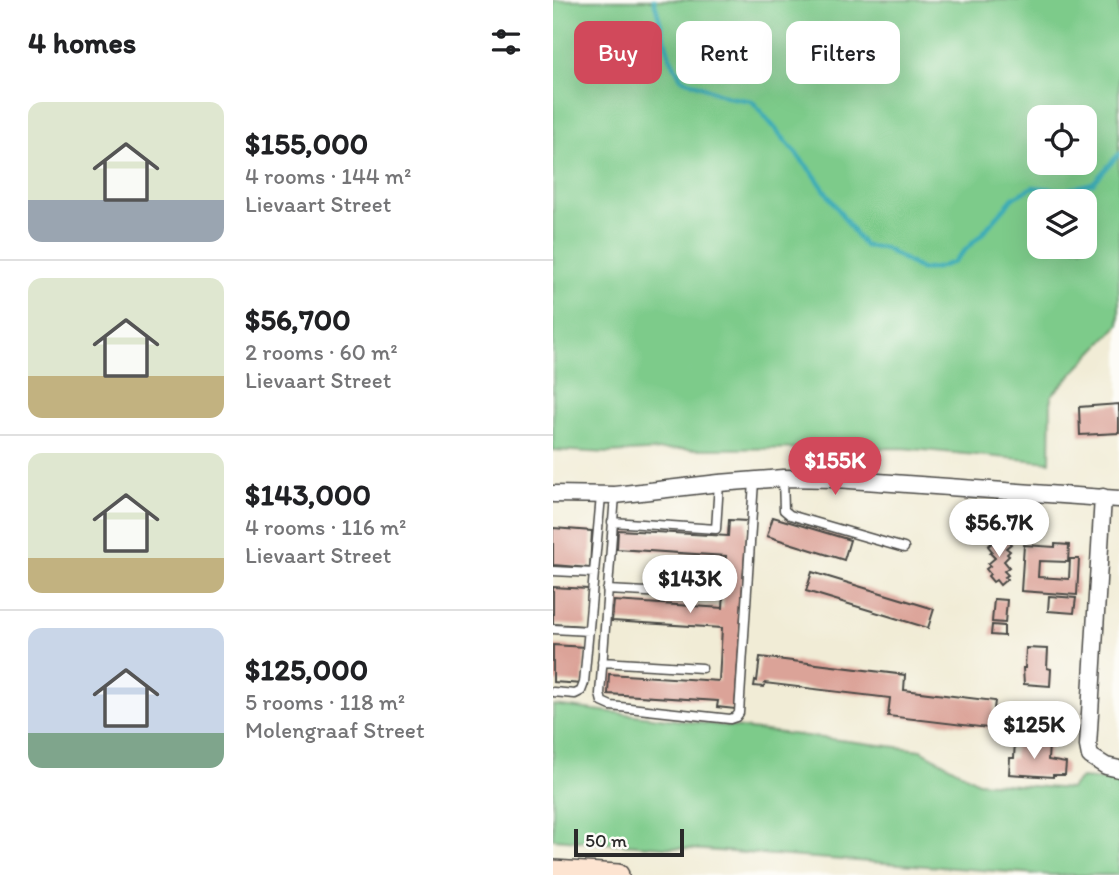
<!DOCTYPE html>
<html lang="en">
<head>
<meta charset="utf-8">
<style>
	:root { --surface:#fff; --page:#f2f2f2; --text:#202124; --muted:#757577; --line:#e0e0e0; --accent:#d1495b }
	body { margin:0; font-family:Itim,sans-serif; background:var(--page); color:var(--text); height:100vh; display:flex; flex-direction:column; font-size:26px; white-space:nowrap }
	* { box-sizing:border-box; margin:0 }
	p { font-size:23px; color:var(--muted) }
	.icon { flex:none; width:38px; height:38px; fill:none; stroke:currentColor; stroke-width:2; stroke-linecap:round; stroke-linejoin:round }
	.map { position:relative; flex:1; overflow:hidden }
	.drawer { display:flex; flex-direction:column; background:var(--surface); width:553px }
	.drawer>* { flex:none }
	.guide { position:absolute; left:21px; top:21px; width:439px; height:63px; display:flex; gap:14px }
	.buttons { position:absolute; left:474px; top:105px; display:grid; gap:14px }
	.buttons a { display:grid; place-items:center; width:70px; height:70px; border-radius:14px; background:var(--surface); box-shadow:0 7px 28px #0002; font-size:35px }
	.scale { position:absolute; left:21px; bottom:18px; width:110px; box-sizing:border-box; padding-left:7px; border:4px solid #2b2b2b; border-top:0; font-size:19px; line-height:24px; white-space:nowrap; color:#2b2b2b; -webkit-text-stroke:5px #fdfcf7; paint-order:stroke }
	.price { position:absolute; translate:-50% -60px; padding:0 16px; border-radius:24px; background:#fff; color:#222; font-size:23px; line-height:46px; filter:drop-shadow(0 2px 4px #0008) }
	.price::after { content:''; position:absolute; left:50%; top:42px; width:21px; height:16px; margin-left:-10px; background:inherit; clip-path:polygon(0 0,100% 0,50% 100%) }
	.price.current { background:var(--accent); color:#fff }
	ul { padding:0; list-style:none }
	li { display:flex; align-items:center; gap:21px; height:175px; padding:0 28px }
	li+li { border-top:2px solid var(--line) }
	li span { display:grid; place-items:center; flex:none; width:196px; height:140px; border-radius:14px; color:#555 }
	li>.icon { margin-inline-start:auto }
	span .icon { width:84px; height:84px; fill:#fffc; stroke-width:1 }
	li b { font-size:30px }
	h2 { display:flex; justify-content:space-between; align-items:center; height:84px; padding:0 28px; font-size:30px }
	.chip { padding:0 24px; border-radius:14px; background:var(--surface); box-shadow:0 7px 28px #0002; font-size:24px; line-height:63px }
	.chip.current { background:var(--accent); color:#fff }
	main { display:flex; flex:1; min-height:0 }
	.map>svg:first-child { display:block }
	.green { fill:#7dcb8a; stroke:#547b5a; stroke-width:2; fill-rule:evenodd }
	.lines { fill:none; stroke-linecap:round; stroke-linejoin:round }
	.stream { stroke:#3bacb7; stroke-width:4.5 }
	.building { fill:#dba398 }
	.service-casing { stroke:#494845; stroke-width:11 }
	.minor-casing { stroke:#494845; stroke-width:19 }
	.secondary-casing { stroke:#494845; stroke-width:24 }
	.service { stroke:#fff; stroke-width:8 }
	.minor { stroke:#fff; stroke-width:16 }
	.secondary { stroke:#fde4d1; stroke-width:21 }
</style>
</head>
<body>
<main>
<section class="drawer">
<h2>4 homes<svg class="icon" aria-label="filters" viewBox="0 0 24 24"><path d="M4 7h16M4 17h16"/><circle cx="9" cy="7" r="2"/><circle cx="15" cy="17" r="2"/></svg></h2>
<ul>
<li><span style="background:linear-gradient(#dfe7d0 70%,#9aa5b1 0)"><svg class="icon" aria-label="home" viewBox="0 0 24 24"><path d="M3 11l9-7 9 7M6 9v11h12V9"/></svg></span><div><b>$155,000</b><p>4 rooms · 144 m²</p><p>Lievaart Street</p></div></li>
<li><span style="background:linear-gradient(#dfe7d0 70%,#c2b280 0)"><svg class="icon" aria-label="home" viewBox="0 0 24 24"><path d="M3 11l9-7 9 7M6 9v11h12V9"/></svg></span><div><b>$56,700</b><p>2 rooms · 60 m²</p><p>Lievaart Street</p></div></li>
<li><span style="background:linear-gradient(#dfe7d0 75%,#c2b280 0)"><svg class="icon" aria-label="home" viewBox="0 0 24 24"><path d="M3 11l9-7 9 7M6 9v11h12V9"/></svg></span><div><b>$143,000</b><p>4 rooms · 116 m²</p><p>Lievaart Street</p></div></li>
<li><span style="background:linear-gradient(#c9d6e8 75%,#7fa58c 0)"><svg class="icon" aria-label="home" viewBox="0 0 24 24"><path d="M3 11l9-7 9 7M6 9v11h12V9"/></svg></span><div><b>$125,000</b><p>5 rooms · 118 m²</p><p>Molengraaf Street</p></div></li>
</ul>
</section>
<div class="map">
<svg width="566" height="875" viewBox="0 0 566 875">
	<rect width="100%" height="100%" fill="#fdfcf7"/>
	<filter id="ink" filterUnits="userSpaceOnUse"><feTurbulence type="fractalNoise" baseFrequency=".0143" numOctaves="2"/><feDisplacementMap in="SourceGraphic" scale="14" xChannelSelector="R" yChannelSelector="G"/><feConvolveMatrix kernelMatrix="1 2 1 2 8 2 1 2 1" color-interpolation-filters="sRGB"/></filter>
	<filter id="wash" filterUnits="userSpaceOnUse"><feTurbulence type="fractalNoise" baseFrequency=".00686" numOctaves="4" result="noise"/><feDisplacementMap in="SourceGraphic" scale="28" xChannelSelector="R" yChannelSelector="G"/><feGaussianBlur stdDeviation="1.57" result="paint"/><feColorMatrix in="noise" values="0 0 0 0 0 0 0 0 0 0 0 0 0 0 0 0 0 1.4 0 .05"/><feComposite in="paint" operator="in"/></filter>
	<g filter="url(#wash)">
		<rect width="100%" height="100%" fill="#f1ecd6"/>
		<path class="green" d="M 0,0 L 566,0 L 566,325 L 498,396 L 497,462 L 349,448 L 129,449 L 56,453 L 0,450 ZM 486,117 L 532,117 L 532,163 L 486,163 ZM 486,201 L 532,201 L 532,247 L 486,247 Z
			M 0,705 L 368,750 L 425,782 L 517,789 L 528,778 L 566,781 L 566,875 L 498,875 L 0,839 Z"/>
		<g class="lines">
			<path class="stream" d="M 101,0 L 117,57 L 128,78 L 175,97 L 199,101 L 262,176 L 302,234 L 312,246 L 331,248 L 369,270 L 384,268 L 400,262 L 427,236 L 461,197 L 480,187 L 512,190 L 540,183 L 566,154"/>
		</g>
		<g id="blocks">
			<path class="building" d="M 566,404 L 566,433 L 527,435 L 526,407 Z
				M 220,517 L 297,540 L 291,560 L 214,536 Z
				M 176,520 L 194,521 L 182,709 L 164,707 L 165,701 L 55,694 L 56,674 L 166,681 L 169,628 L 59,621 L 61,601 L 170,608 L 173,556 L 64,549 L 65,530 L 175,536 Z
				M 0,528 L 39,531 L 37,568 L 0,565 Z
				M 448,532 L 458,544 L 453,548 L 457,551 L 454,554 L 456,556 L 451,561 L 456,567 L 451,571 L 455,575 L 452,577 L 454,579 L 447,585 L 443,580 L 440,582 L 435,576 L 437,574 L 433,569 L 437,566 L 435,564 L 442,558 L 437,553 L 439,551 L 435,546 L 439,543 L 437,541 Z
				M 502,544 L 516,545 L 515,562 L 486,561 L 485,577 L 516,579 L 517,559 L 526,559 L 524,595 L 468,591 L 471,545 L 502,547 Z
				M 259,572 L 381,609 L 375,628 L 253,591 Z
				M 0,587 L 35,589 L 33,626 L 0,624 Z
				M 496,596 L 523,598 L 521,613 L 495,611 Z
				M 441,599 L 454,600 L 452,623 L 439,622 Z
				M 439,625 L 451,626 L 451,636 L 438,635 Z
				M 0,645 L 32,647 L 30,684 L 0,682 Z
				M 473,648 L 495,649 L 494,668 L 498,669 L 497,686 L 471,684 L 470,668 L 472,668 Z
				M 207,657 L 352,675 L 351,690 L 442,701 L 440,717 L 444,717 L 443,729 L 335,716 L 337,698 L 212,683 L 211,687 L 201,686 L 202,680 L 204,681 Z
				M 462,741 L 496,744 L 495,760 L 513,763 L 512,775 L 500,775 L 500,777 L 456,774 L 457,758 L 461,758 Z"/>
		</g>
	</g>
	<g filter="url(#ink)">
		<use href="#blocks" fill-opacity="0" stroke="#494845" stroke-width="2"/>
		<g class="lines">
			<g class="service-casing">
				<path id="service" d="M 230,478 L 231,510 L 237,515 L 351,548
					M 62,495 L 47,694 L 49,702 L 58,706 L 177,719 L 183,717 L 186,713 L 201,481
					M 59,522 L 163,529 L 166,483
					M 0,571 L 41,573
					M 54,590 L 153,595
					M 0,629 L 36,631
					M 49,662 L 149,668
					M 0,692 L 22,694 L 28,691 L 31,683 L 48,496"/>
			</g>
			<g class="minor-casing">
				<path id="minor" d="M 0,494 L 62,495 L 166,483 L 230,478 L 283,479 L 566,499
					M 550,497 L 535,746 L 537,756 L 553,766 L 566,769"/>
			</g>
			<g class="secondary-casing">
				<path id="secondary" d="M 0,871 L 65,875"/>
			</g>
			<use href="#service" class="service"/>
			<use href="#minor" class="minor"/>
			<use href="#secondary" class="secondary"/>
		</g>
	</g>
</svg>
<div class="buttons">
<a><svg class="icon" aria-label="locate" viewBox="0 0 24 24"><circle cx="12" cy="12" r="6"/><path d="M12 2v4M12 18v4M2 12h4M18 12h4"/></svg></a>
<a><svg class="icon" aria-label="layers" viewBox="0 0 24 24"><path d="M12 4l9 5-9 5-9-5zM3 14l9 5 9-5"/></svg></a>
</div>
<div class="scale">50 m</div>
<b class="price current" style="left:282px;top:497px">$155K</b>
<b class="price" style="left:446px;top:559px">$56.7K</b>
<b class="price" style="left:137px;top:615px">$143K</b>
<b class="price" style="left:481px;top:761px">$125K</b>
<div class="guide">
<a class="chip current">Buy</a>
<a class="chip">Rent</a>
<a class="chip">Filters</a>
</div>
</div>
</main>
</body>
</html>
